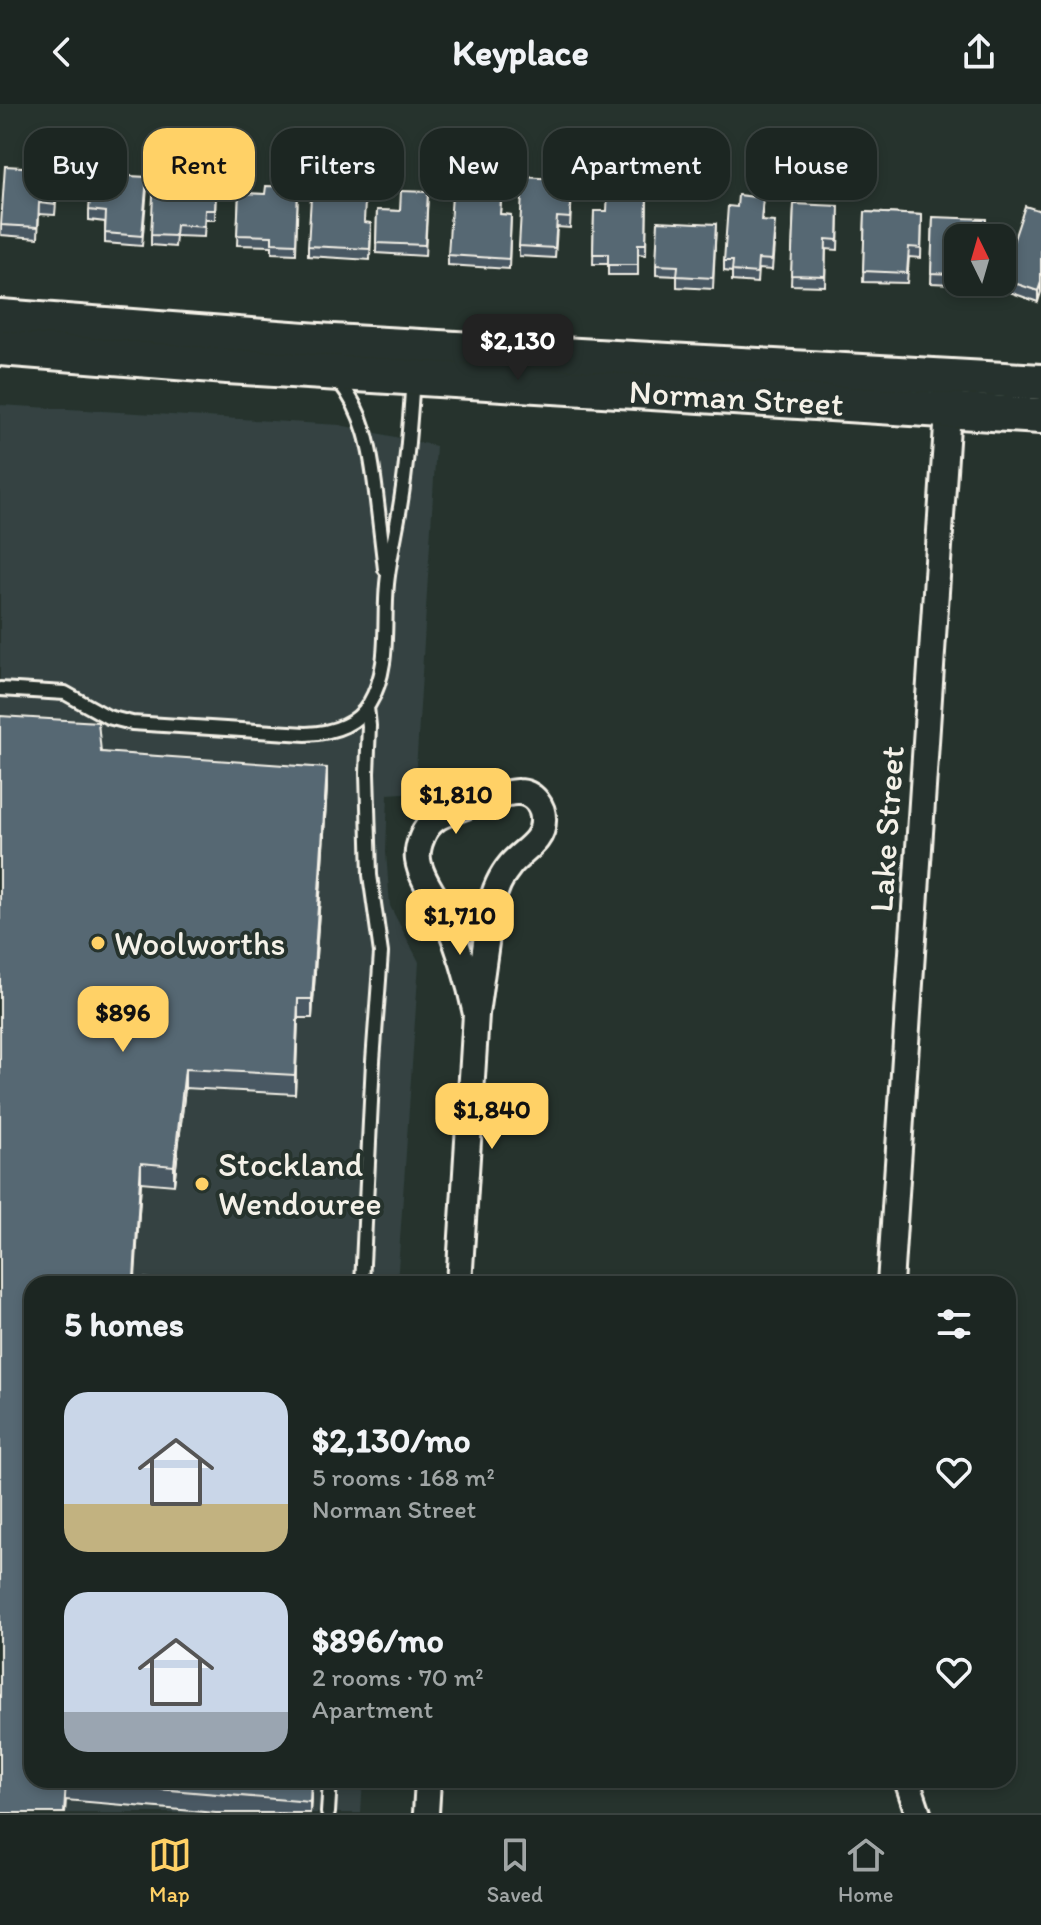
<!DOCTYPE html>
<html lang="en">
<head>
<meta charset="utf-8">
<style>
	:root { --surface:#1c2622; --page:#252e2a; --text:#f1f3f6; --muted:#a0a5a5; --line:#3a4340; --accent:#ffd166 }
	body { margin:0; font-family:Itim,sans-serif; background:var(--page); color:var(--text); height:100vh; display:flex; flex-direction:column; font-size:30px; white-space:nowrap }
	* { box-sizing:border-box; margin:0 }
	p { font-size:26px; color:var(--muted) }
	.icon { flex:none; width:44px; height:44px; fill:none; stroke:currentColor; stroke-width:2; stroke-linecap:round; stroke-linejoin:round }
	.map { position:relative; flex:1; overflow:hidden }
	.details { position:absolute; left:24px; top:1172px; width:992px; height:512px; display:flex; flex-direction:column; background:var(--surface); border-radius:24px; box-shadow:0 4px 12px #0003,0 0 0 2px var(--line) }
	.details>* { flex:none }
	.hud { position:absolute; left:24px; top:24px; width:994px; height:72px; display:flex; gap:16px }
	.needle { width:52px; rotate:355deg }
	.buttons { position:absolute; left:944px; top:120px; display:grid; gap:16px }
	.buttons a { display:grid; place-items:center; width:72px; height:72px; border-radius:16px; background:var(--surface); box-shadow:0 4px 12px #0003,0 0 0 2px var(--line); font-size:40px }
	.price { position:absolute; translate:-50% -68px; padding:0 18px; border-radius:16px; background:var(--accent); color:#111; font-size:26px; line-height:52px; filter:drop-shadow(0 2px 4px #0008) }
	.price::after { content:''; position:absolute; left:50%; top:48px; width:24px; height:18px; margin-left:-12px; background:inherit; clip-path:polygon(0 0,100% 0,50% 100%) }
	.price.on { background:#222; color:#fff }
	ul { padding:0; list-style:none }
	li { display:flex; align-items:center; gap:24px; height:200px; padding:0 40px }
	li span { display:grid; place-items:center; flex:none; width:224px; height:160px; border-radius:24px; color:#555 }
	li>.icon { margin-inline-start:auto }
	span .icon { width:96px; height:96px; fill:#fffc; stroke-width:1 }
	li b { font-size:34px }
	h2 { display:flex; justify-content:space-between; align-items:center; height:96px; padding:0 40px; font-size:34px }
	.tag { padding:0 28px; border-radius:24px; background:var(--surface); box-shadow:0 4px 12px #0003,0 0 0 2px var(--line); font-size:28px; line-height:72px }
	.tag.on { background:var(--accent); color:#111 }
	header { display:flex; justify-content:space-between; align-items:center; height:104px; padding:0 40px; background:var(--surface); font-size:36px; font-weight:700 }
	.tab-bar { display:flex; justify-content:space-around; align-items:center; height:112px; border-top:2px solid var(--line); background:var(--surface); font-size:22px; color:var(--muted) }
	.tab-bar a { display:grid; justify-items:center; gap:4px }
	.tab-bar .on { color:var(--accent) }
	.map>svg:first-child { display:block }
	.built { fill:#344342 }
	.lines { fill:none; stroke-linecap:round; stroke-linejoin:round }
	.lane-casing { stroke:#f4f1e8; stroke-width:18 }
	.street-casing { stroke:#f4f1e8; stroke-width:30 }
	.secondary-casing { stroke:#f4f1e8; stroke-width:40 }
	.lane { stroke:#26332d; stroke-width:12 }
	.street { stroke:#26332d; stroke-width:24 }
	.secondary { stroke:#26332d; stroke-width:34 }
	.wall { fill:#4a5963; stroke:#f4f1e8; stroke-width:2 }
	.shaded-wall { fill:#3c4850; stroke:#f4f1e8; stroke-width:2 }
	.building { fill:#566773; stroke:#f4f1e8; stroke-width:2 }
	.poi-dot { fill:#ffd166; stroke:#26332d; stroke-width:3 }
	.labels { text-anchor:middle; stroke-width:8; stroke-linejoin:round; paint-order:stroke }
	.street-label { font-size:34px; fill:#f4f1e8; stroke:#26332d }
	.poi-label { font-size:34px; fill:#f4f1e8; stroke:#26332d; text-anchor:start }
</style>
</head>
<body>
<header><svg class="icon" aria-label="back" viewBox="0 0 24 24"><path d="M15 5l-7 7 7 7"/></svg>Keyplace<svg class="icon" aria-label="share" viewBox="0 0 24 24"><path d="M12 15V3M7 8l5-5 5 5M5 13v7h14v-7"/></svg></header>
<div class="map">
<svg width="1041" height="1709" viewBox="0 0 1041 1709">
	<rect width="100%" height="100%" fill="#26332d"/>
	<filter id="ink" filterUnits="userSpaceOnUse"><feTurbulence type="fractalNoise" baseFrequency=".0125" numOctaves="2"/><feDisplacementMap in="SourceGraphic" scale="16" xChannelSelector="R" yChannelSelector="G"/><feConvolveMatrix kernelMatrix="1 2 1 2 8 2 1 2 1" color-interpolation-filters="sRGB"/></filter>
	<g filter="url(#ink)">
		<path class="built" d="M 0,301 L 340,321 L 436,342 L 416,667 L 417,688 L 388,690 L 386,748 L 390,802 L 419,858 L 397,1180 L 32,1180 L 32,1676 L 363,1676 L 361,1709 L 0,1709 Z"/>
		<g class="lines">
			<g class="lane-casing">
				<path id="lane" d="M 338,276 C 365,309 371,347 376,389 C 379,414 382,439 385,465
					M 0,585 L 65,589 L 108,613 L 132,619 L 306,630 C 330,629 356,622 369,600 C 391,564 383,520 387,480 C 390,450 398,420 402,390 C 408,352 410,313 413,274
					M 362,1180 L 373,957 L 381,849 L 370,771 L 367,669 L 369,622 L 367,603
					M 328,1709 L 330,1676"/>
			</g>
			<g class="street-casing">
				<path id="street" d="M 459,1180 L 476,910 L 491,803 C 494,787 500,773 511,760 C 523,746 543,738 543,717 C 544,703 534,688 518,688 C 505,687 449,707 437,714 C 430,719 425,725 422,733 C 419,740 417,749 418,756 C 421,776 437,794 445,811 C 459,843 469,876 476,910
					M 890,1180 L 949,292
					M 907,1676 L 918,1709
					M 426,1709 L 428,1676"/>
			</g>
			<g class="secondary-casing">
				<g id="secondary">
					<path d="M 0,213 L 332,238 L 1041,278"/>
					<path id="s1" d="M 0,244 L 227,262 L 1041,312"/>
				</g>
			</g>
			<use href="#lane" class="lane"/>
			<use href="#street" class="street"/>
			<use href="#secondary" class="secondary"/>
		</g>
		<path class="wall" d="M 503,74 L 500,110 L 511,111 L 509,165 L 448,161 L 448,151 Z
			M 58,75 L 55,111 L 39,110 L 38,134 L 1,131 L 1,121 Z
			M 298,83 L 296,150 L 272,149 L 272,142 L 237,141 L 239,89 L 265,90 Z
			M 147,84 L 142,142 L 105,139 L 105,118 L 89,116 L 89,106 Z
			M 572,86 L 570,124 L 557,123 L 555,154 L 519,152 L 519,142 Z
			M 647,86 L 646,151 L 638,150 L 638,171 L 608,171 L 608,160 L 593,160 L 594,107 L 607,107 Z
			M 216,87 L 215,116 L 205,116 L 204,133 L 176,132 L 175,143 L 151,141 L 151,131 Z
			M 428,88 L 425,152 L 376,149 L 377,106 L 400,107 Z
			M 347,96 L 371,129 L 370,156 L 308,152 L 308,142 Z
			M 794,100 L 839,112 L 838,146 L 826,145 L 825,182 L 791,181 Z
			M 763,104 L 762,117 L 775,128 L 772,166 L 758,165 L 757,179 L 732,177 L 732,168 L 724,167 L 724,157 Z
			M 1041,107 L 1038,198 L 1001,185 L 1001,178 L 1002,178 L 1002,171 Z
			M 865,108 L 922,111 L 921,154 L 909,153 L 907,179 L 863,178 Z
			M 933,113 L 958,134 L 958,170 L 952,170 L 952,180 L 931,179 Z
			M 716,120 L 713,185 L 677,183 L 677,172 L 656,171 L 656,161 Z
			M 101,648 L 327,683 L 312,914 L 298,914 L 295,990 L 185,984 L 174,1081 L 141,1078 L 135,1174 L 312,1676 L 310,1709 L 216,1709 L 66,1696 L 65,1709 L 0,1709 Z"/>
		<path class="shaded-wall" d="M 1041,178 L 1041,188 L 1038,198 L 1038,187 Z
			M 327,664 L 327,683 L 312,914 L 312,895 Z
			M 298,895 L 298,914 L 295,990 L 295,971 Z
			M 185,965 L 185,984 L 174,1081 L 174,1062 Z
			M 141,1059 L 141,1078 L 134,1180 Z
			M 311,1676 L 312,1676 L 310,1709 L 310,1698 Z"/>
		<path class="building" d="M 454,61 L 503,63 L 500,110 L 511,111 L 509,155 L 448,151 Z
			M 5,62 L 58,65 L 55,101 L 39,99 L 38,123 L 1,121 Z
			M 92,70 L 147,73 L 142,132 L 105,129 L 106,108 L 89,106 Z
			M 154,73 L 216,76 L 215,106 L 205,106 L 204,123 L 176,121 L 175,132 L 151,131 Z
			M 523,73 L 572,76 L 570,114 L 557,113 L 555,144 L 519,142 Z
			M 312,77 L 348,79 L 347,96 L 365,97 L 364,118 L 371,119 L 370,145 L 308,142 Z
			M 266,82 L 298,83 L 296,140 L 272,139 L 272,132 L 237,131 L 239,89 L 265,90 Z
			M 608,85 L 647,86 L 646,140 L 638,140 L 638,161 L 608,161 L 608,150 L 593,150 L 594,107 L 607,107 Z
			M 401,87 L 428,88 L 425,141 L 376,139 L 377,106 L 400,107 Z
			M 738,91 L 763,94 L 761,117 L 775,118 L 772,156 L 758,155 L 757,169 L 732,167 L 733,157 L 724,157 L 728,102 L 737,103 Z
			M 794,100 L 839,102 L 838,136 L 826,135 L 825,172 L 791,171 Z
			M 1025,102 L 1041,107 L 1041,178 L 1038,187 L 1002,175 L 1002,171 Z
			M 865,108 L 922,111 L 921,144 L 909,143 L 907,169 L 863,167 Z
			M 933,113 L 986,115 L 985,134 L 958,134 L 958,160 L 952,160 L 952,170 L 931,169 Z
			M 658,117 L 716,120 L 713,174 L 677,172 L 678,162 L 656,161 Z
			M 0,612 L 98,618 L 101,648 L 327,664 L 312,895 L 298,895 L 295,971 L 185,965 L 174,1062 L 141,1059 L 134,1174 L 233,1180 L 32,1180 L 32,1676 L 311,1676 L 310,1698 L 66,1677 L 64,1709 L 0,1709 Z
			M 302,1176 L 343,1179 L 343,1180 L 302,1180 Z"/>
	</g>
	<g class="poi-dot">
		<circle cx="98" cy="839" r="8"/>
		<circle cx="202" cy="1080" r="8"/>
	</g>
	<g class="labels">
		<g class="street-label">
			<text dy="12" stroke="none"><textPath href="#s1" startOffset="738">Norman Street</textPath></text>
			<text transform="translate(886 725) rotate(-86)" y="12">Lake Street</text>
		</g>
		<g class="poi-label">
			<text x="114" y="851">Woolworths</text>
			<text x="218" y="1072">Stockland<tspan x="218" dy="39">Wendouree</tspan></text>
		</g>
	</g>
</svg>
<div class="buttons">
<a><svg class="needle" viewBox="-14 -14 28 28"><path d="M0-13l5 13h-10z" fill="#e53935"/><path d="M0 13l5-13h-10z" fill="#a0a5a5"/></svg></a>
</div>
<b class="price on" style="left:518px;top:278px">$2,130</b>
<b class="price" style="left:456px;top:732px">$1,810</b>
<b class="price" style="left:460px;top:853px">$1,710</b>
<b class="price" style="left:123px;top:950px">$896</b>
<b class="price" style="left:492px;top:1047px">$1,840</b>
<div class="hud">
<a class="tag">Buy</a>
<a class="tag on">Rent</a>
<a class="tag">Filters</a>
<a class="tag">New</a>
<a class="tag">Apartment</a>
<a class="tag">House</a>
</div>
<section class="details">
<h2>5 homes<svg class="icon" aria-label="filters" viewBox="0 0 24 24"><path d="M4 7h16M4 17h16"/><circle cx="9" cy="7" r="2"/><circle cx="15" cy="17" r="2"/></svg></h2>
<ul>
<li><span style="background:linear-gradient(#c9d6e8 70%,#c2b280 0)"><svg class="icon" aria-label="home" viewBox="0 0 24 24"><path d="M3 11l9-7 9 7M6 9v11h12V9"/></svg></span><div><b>$2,130/mo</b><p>5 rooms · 168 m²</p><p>Norman Street</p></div><svg class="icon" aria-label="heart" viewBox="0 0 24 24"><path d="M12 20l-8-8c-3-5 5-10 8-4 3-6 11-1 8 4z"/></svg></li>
<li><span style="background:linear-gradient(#c9d6e8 75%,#9aa5b1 0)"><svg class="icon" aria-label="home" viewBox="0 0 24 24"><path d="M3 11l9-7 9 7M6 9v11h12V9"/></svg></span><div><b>$896/mo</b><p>2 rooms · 70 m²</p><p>Apartment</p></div><svg class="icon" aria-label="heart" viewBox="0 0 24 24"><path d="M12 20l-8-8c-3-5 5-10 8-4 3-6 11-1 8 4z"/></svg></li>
</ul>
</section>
</div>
<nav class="tab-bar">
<a class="on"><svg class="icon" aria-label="map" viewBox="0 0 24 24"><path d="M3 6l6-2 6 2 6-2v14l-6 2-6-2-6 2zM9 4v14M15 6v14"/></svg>Map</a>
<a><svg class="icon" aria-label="saved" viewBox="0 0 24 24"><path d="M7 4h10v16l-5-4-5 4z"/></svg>Saved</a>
<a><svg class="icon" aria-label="home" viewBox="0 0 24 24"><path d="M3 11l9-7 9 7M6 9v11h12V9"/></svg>Home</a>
</nav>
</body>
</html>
